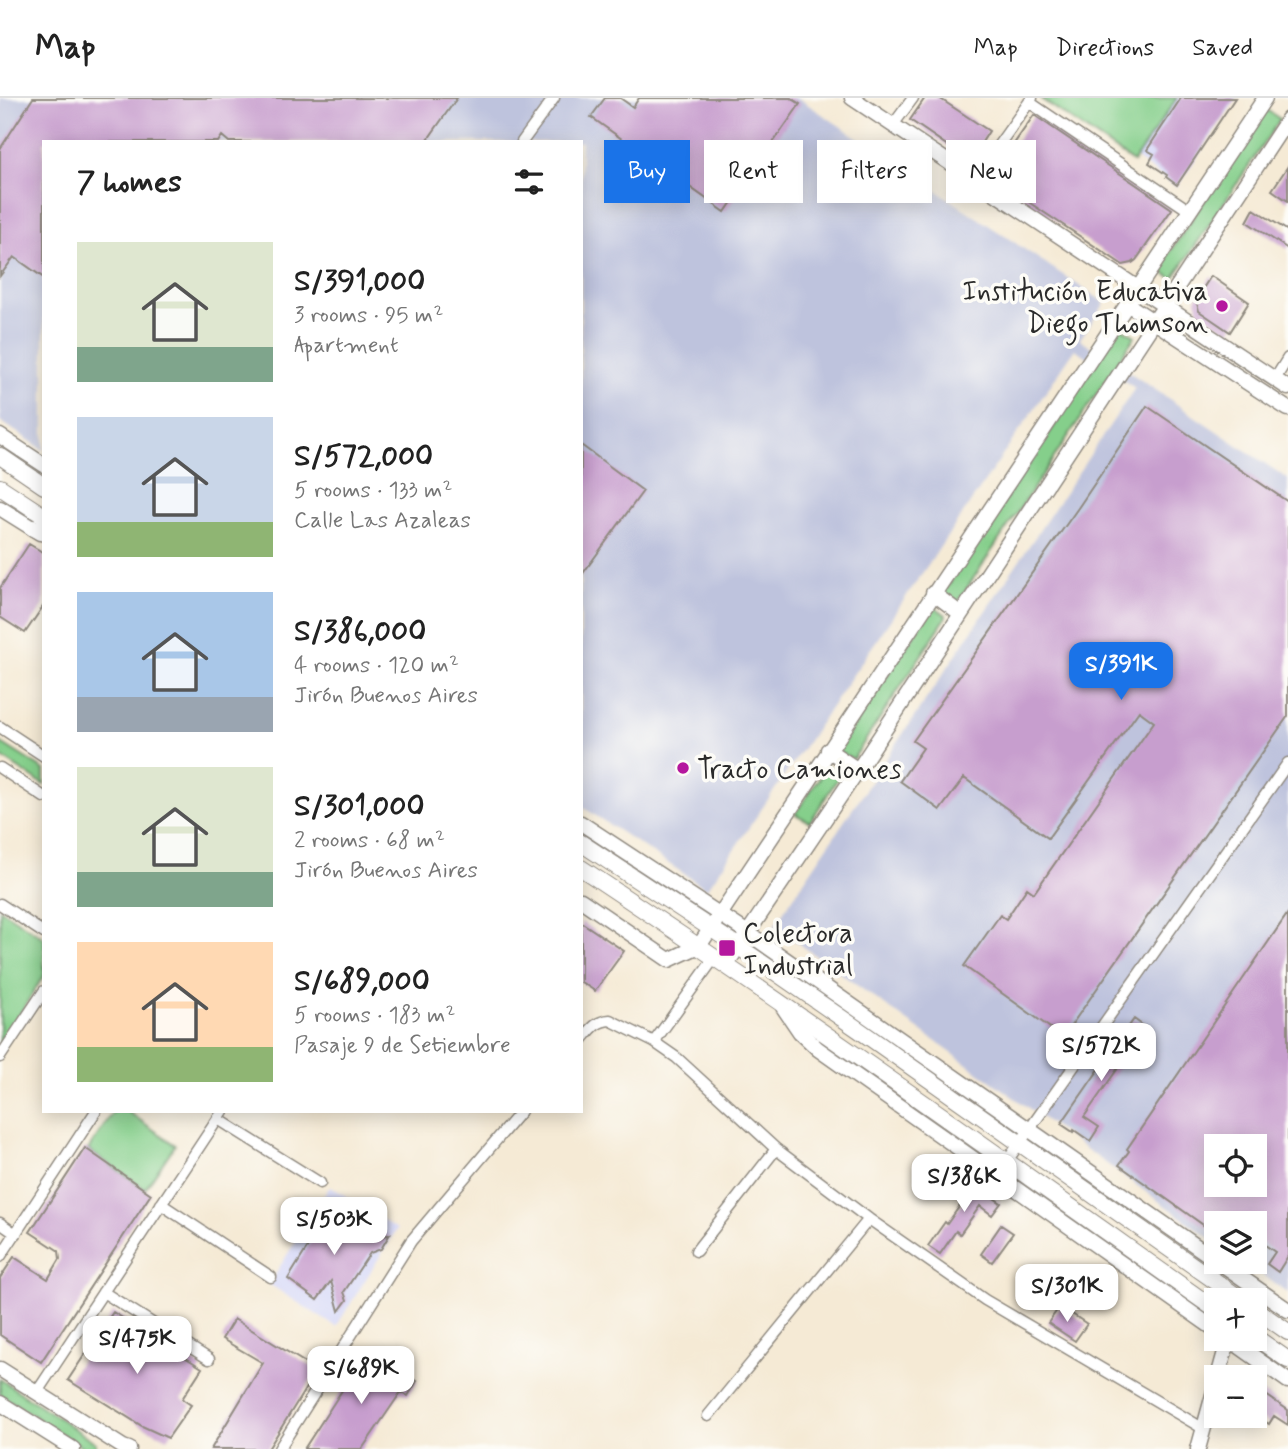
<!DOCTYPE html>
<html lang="en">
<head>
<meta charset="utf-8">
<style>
	:root { --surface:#fff; --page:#f2f2f2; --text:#222; --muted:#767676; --line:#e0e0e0; --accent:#1a73e8 }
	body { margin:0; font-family:Mynerve,sans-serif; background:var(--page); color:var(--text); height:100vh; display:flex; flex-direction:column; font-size:26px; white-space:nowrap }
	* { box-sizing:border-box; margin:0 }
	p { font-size:23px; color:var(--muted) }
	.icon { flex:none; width:38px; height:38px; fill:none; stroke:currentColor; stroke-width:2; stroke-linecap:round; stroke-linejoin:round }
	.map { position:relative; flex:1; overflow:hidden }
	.panel { position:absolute; left:42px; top:42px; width:541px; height:973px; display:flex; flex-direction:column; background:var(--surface); border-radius:0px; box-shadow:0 4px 18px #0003 }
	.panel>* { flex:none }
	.guide { position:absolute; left:604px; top:42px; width:579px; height:63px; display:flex; gap:14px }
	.controls { position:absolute; left:1204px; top:1036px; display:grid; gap:14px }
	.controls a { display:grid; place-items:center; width:63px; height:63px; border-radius:0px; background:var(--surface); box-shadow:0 4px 18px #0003; font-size:35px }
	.price { position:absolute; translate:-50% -60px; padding:0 16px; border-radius:14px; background:#fff; color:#222; font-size:23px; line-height:46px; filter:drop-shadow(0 2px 4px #0008) }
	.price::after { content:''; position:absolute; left:50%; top:42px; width:21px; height:16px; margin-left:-10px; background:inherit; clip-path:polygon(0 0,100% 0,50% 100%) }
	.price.current { background:var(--accent); color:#fff }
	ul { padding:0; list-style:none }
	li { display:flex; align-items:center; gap:21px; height:175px; padding:0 35px }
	li span { display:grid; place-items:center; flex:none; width:196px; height:140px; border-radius:0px; color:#555 }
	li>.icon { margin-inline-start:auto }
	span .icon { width:84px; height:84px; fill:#fffc; stroke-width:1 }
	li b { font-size:30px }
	h2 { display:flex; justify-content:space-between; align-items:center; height:84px; padding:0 35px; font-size:30px }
	.chip { padding:0 24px; border-radius:0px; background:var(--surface); box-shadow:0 4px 18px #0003; font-size:24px; line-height:63px }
	.chip.current { background:var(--accent); color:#fff }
	header { display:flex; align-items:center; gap:42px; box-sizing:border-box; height:98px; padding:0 35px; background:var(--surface); border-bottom:2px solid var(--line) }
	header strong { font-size:33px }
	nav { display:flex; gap:38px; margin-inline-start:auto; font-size:24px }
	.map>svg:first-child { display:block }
	.built { fill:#d6d8f8 }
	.industrial { fill:#bec3dd; fill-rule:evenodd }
	.green { fill:#85cf8b; stroke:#587d5b; stroke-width:2 }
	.building { fill:#c79ece; fill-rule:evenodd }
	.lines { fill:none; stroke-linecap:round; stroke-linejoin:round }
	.street-casing { stroke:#908a80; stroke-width:13 }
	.secondary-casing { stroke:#908a80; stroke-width:17 }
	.primary-casing { stroke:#908a80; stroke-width:18 }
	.street { stroke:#fff; stroke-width:10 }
	.secondary { stroke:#fff; stroke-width:14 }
	.primary { stroke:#fff; stroke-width:16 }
	.poi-dot { fill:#b5179e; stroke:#fdfcf7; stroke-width:2.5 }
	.labels { text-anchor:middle; stroke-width:7; stroke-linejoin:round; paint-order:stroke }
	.poi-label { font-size:28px; fill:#2b2b2b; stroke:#fdfcf7; text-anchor:start }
</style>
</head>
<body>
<header>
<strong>Map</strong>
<nav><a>Map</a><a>Directions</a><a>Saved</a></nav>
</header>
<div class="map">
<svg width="1288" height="1351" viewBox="0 0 1288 1351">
	<rect width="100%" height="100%" fill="#fdfcf7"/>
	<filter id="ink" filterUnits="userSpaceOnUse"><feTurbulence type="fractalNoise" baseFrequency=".0143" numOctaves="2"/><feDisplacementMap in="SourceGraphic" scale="14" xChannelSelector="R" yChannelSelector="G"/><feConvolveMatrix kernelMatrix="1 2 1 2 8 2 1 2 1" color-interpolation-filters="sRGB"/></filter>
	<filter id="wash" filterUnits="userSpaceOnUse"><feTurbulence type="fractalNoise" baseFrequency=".00686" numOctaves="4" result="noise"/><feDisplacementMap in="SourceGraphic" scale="28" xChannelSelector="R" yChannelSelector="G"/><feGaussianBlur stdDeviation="1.57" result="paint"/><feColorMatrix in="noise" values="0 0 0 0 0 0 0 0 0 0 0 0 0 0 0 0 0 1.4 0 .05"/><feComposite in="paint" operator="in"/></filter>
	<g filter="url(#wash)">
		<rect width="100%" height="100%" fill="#f5ead5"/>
		<path class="built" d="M 1177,0 L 1237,0 L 1177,89 L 1136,61 Z
			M 330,1088 L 397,1131 L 336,1229 L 269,1186 Z"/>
		<path class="industrial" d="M 0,0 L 798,0 L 1105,205 L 1080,241 L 1288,381 L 1288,1195 L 1244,1164 L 1255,1164 L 1255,1125 L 1216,1125 L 1216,1144 L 774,828 L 1135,290 L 1075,251 L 707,791 L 581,708 L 581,44 L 44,44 L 44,352 L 0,323 ZM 1216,1048 L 1255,1048 L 1255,1087 L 1216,1087 Z"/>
		<path class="green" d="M 1042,0 L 1177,0 L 1133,64 L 1041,1 Z
			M 1265,11 L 1280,21 L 1173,181 L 1159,171 Z
			M 1120,229 L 1135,238 L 957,505 L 941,498 Z
			M 935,509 L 946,517 L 945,521 L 853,661 L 837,654 L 932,510 Z
			M 0,644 L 44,672 L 44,687 L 0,658 Z
			M 829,669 L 840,676 L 838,680 L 810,724 L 795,716 L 826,670 Z
			M 0,811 L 44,840 L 44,877 L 0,948 Z
			M 114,1013 L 127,1013 L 175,1047 L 145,1091 L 88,1052 Z
			M 0,1281 L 96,1345 L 95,1351 L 85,1351 L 0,1296 Z"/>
		<g id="blocks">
			<path class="building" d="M 33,0 L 457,0 L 426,44 L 229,44 L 222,38 L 218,44 L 44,44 L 44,180 L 14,159 L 0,178 L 0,51 Z
				M 605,0 L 620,0 L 633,9 L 639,0 L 791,0 L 800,6 L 725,114 L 591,19 Z
				M 925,0 L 939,0 L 989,33 L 970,63 L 910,22 Z
				M 1181,0 L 1235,0 L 1177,87 L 1166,79 L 1167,77 L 1149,65 L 1154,56 L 1147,52 Z
				M 1034,17 L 1172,111 L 1136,162 L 1132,165 L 1123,167 L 991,79 Z
				M 1288,68 L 1288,103 L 1272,92 Z
				M 1254,111 L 1288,133 L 1288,151 L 1247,124 Z
				M 1211,178 L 1249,204 L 1230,234 L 1199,213 L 1196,201 Z
				M 1147,308 L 1288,404 L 1288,618 L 1063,939 L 964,868 L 1000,817 L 1006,821 L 1027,790 L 1034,795 L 1154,624 L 1139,613 L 1048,740 L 964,680 L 940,712 L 900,683 L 923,650 L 913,643 L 1078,410 Z
				M 581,347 L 643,393 L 581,478 Z
				M 29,446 L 44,455 L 44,507 L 25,535 L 0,519 L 0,490 Z
				M 1288,815 L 1288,1158 L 1278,1174 L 1267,1166 L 1275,1154 L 1255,1140 L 1255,1125 L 1216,1125 L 1216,1136 L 1119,1067 L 1129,1053 L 1127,1051 ZM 1216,1048 L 1255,1048 L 1255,1087 L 1216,1087 Z
				M 581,824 L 624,853 L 595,893 L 581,884 Z
				M 1134,921 L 1146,930 L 1084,1019 L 1099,1029 L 1090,1043 L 1074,1032 L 1073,1034 L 1061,1026 Z
				M 85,1050 L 151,1096 L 41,1264 L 0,1237 L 0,1180 L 14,1159 L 48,1181 L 60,1161 L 59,1153 L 30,1134 Z
				M 965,1080 L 1001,1105 L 992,1117 L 980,1108 L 960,1136 L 956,1133 L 940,1156 L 928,1148 L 945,1124 L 947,1126 L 966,1099 L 956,1092 Z
				M 332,1110 L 375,1141 L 390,1136 L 381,1151 L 370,1155 L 344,1194 L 347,1202 L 339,1213 L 331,1183 L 317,1202 L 288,1181 Z
				M 1001,1127 L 1013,1135 L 992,1164 L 981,1156 Z
				M 1060,1208 L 1087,1226 L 1075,1243 L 1048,1225 Z
				M 113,1214 L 202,1270 L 182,1301 L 191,1307 L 168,1340 L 142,1328 L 68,1282 Z
				M 234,1221 L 317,1272 L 268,1351 L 211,1351 L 263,1265 L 222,1241 Z
				M 370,1254 L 417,1283 L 408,1298 L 401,1294 L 362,1351 L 304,1351 L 354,1274 L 356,1276 Z
				M 1263,1295 L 1288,1312 L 1288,1327 L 1274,1318 L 1269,1326 L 1255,1317 L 1255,1307 Z"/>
		</g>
	</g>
	<g filter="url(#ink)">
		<use href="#blocks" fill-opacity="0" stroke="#908a80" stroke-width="2"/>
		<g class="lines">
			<g class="street-casing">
				<path id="street" d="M 1029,4 L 1190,113
					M 893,27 L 913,0
					M 522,44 L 554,0
					M 974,82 L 1032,0
					M 1275,281 L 1288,260
					M 0,629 L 44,658
					M 0,670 L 44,699
					M 0,806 L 44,835
					M 581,943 C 590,933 595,923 610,922 L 654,944 L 677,960 L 776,1051 L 869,1121 L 985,1202 L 1204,1331
					M 654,944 L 715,859
					M 0,959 L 44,893
					M 218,1021 L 320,1085
					M 1007,1063 L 1288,665
					M 161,1106 L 271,1179
					M 0,1125 L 16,1136
					M 696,1153 L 776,1051
					M 0,1159 L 96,1013
					M 103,1194 L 209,1261
					M 37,1294 L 223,1013
					M 708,1318 L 869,1121
					M 279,1351 L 411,1143 L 521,1013"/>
			</g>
			<g class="secondary-casing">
				<path id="secondary" d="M 852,0 L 1288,290
					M 1127,206 L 1288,311
					M 0,338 L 44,367
					M 0,410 L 40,435
					M 933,495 L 961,516
					M 828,652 L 858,672
					M 581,725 L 748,835 L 1216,1162
					M 581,802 L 669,862 L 699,848 L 1265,0
					M 726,867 L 858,672 L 1288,21
					M 783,909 L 800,934 L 818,951 L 1216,1232
					M 1219,1164 L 1288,1212
					M 0,1271 L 123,1349 L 129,1351
					M 1218,1279 L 1228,1243 L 1229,1241 L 1288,1283
					M 0,1305 L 73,1351
					M 1198,1351 L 1216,1286"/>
			</g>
			<g class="primary-casing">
				<path id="primary" d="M 0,358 L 44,388
					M 0,389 L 44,418
					M 33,430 L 44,435
					M 581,745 L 739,849 L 859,932 L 1242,1202
					M 581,770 C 796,912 1006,1063 1216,1212
					M 1255,1211 L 1288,1234
					M 1255,1239 L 1288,1262"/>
			</g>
			<use href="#street" class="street"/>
			<use href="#secondary" class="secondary"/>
			<use href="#primary" class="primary"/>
		</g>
	</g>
	<g class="poi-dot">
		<circle cx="1222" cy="208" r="7"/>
		<circle cx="683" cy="670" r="7"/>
		<rect x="718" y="841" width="18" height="18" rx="3.5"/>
	</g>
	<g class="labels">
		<g class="poi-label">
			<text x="1208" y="202" text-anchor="end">Institución Educativa<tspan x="1208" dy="32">Diego Thomson</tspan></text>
			<text x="697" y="680">Tracto Camiones</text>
			<text x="743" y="844">Colectora<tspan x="743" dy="32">Industrial</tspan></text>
		</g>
	</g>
</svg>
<div class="controls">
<a><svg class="icon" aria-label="locate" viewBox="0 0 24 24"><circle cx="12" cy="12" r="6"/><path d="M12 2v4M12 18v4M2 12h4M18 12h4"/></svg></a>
<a><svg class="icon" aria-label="layers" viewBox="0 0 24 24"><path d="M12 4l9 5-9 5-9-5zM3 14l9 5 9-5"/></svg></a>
<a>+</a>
<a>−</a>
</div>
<b class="price current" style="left:1121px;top:604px">S/391K</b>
<b class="price" style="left:1101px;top:985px">S/572K</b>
<b class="price" style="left:964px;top:1116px">S/386K</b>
<b class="price" style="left:334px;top:1159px">S/503K</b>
<b class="price" style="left:1067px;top:1226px">S/301K</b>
<b class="price" style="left:137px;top:1278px">S/475K</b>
<b class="price" style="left:361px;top:1308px">S/689K</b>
<div class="guide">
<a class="chip current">Buy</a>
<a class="chip">Rent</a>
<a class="chip">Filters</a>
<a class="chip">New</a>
</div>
<section class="panel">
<h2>7 homes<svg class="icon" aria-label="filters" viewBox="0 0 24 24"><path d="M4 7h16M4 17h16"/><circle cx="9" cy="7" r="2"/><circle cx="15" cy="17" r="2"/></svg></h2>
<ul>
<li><span style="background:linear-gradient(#dfe7d0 75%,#7fa58c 0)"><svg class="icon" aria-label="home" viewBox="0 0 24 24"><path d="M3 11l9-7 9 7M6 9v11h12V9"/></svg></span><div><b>S/391,000</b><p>3 rooms · 95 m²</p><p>Apartment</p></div></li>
<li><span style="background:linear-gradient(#c9d6e8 75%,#8fb573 0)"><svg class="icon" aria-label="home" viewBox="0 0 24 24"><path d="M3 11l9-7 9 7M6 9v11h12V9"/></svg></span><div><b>S/572,000</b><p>5 rooms · 133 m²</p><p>Calle Las Azaleas</p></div></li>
<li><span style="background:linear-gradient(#a9c7e8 75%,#9aa5b1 0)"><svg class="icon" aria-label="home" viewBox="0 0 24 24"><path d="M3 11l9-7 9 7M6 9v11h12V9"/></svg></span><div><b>S/386,000</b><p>4 rooms · 120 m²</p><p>Jirón Buenos Aires</p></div></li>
<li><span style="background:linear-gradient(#dfe7d0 75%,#7fa58c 0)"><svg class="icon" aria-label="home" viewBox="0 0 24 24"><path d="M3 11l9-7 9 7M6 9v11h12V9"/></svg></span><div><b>S/301,000</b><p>2 rooms · 68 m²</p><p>Jirón Buenos Aires</p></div></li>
<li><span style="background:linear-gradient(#ffd9b3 75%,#8fb573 0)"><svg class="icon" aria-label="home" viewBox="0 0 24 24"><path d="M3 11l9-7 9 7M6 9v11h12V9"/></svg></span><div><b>S/689,000</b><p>5 rooms · 183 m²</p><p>Pasaje 9 de Setiembre</p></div></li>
</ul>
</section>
</div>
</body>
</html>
